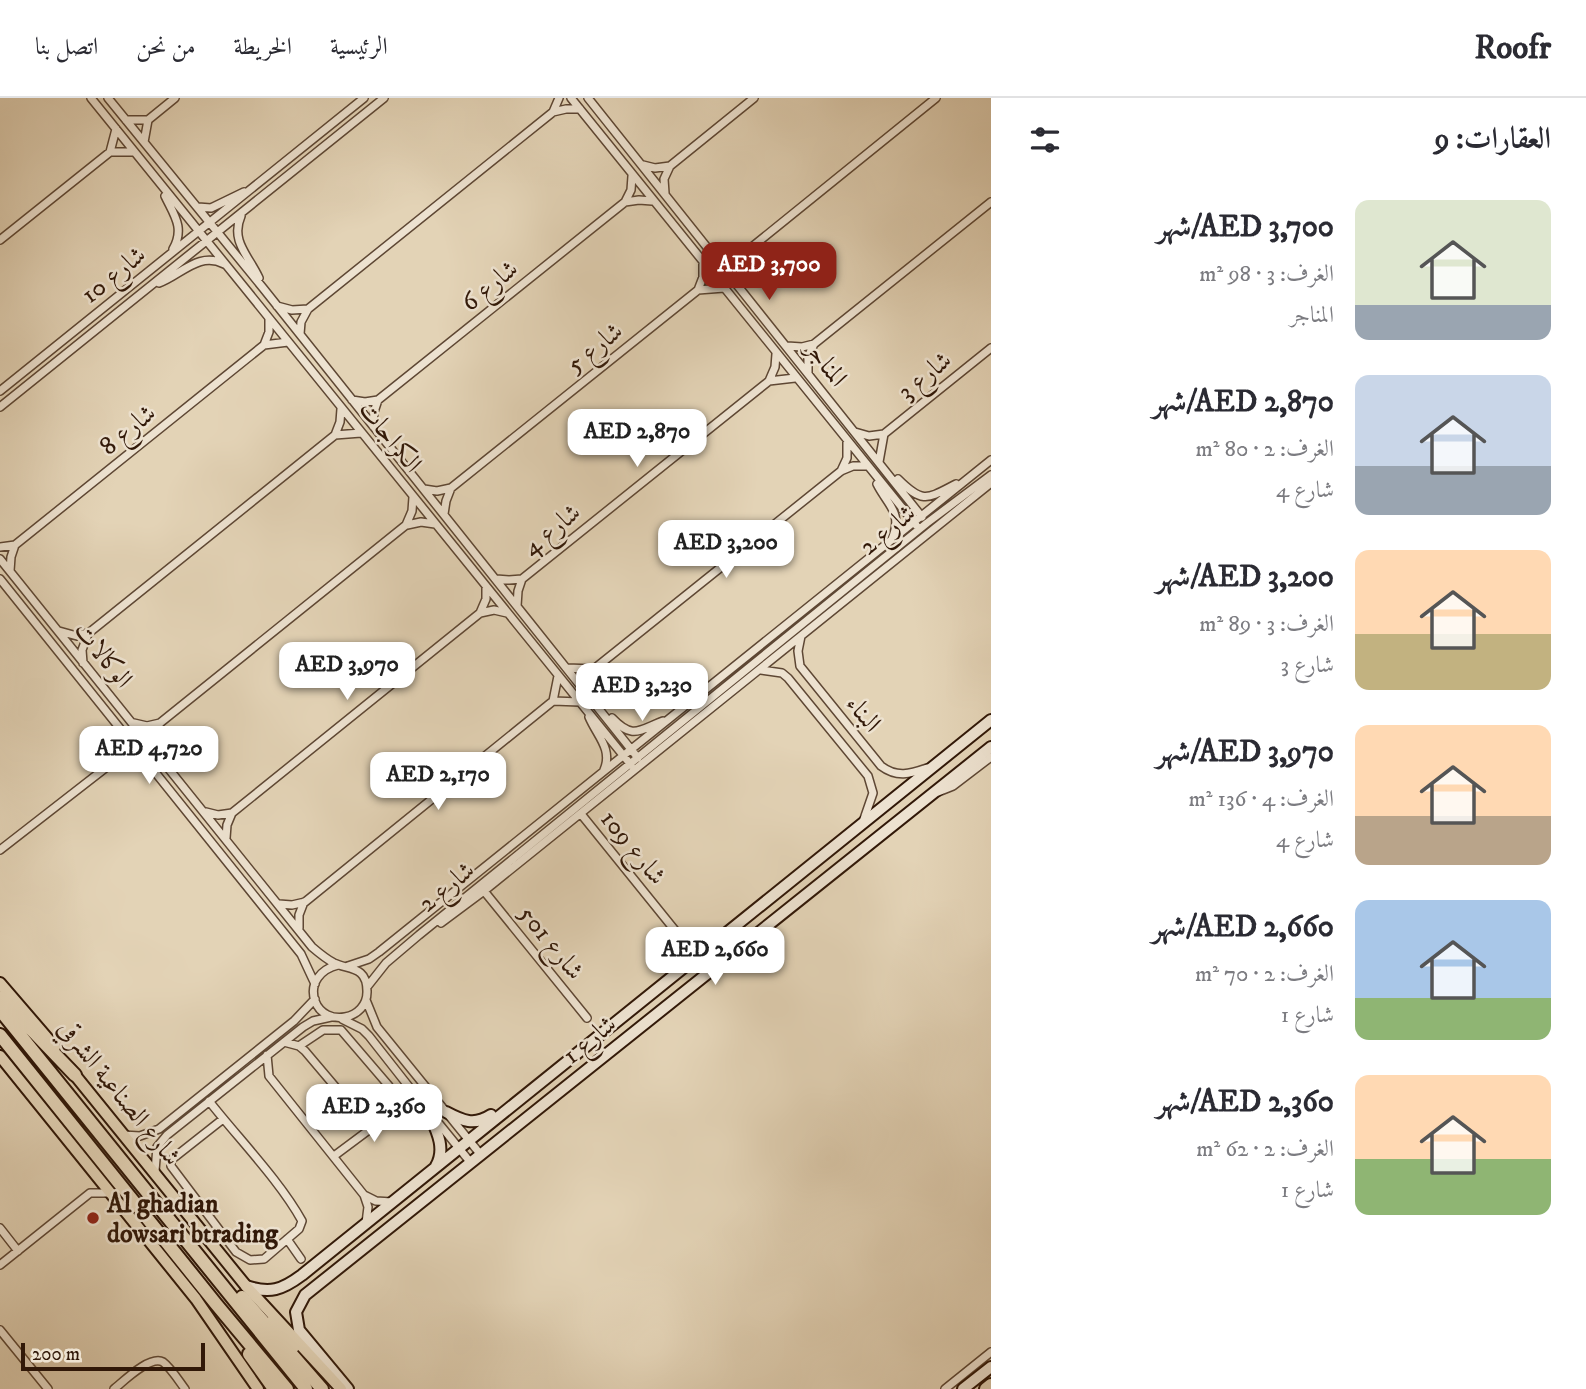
<!DOCTYPE html>
<html lang="ar">
<head>
<meta charset="utf-8">
<style>
	:root { --surface:#fff; --page:#f2f2f3; --text:#2b2b33; --muted:#7c7c81; --line:#e1e1e2; --accent:#8f2418 }
	body { margin:0; font-family:"IM FELL DW Pica",Amiri,serif; background:var(--page); color:var(--text); direction:rtl; height:100vh; display:flex; flex-direction:column; font-size:26px; white-space:nowrap }
	* { box-sizing:border-box; margin:0 }
	p { font-size:23px; color:var(--muted) }
	.icon { flex:none; width:38px; height:38px; fill:none; stroke:currentColor; stroke-width:2; stroke-linecap:round; stroke-linejoin:round }
	.map { position:relative; flex:1; overflow:hidden; direction:ltr }
	.details { display:flex; flex-direction:column; background:var(--surface); width:595px }
	.details>* { flex:none }
	.scale { position:absolute; left:21px; bottom:18px; width:184px; box-sizing:border-box; padding-left:7px; border:4px solid #311808; border-top:0; font-size:19px; line-height:24px; white-space:nowrap; color:#311808; -webkit-text-stroke:5px #ede2d0; paint-order:stroke }
	.price { position:absolute; translate:-50% -60px; padding:0 16px; border-radius:14px; background:#fff; color:#222; font-size:23px; line-height:46px; filter:drop-shadow(0 2px 4px #0008) }
	.price::after { content:''; position:absolute; left:50%; top:42px; width:21px; height:16px; margin-left:-10px; background:inherit; clip-path:polygon(0 0,100% 0,50% 100%) }
	.price.selected { background:var(--accent); color:#fff }
	ul { padding:0; list-style:none }
	li { display:flex; align-items:center; gap:21px; height:175px; padding:0 35px }
	li span { display:grid; place-items:center; flex:none; width:196px; height:140px; border-radius:14px; color:#555 }
	li>.icon { margin-inline-start:auto }
	span .icon { width:84px; height:84px; fill:#fffc; stroke-width:1 }
	li b { font-size:30px }
	h2 { display:flex; justify-content:space-between; align-items:center; height:84px; padding:0 35px; font-size:30px }
	header { display:flex; align-items:center; gap:42px; box-sizing:border-box; height:98px; padding:0 35px; background:var(--surface); border-bottom:2px solid var(--line) }
	header strong { font-size:33px }
	nav { display:flex; gap:38px; margin-inline-start:auto; font-size:24px }
	main { display:flex; flex:1; min-height:0 }
	.map>svg:first-child { display:block }
	.lines { fill:none; stroke-linecap:round; stroke-linejoin:round }
	.street-casing { stroke:#5e4734; stroke-width:10 }
	.secondary-casing { stroke:#311808; stroke-width:14 }
	.primary-casing { stroke:#311808; stroke-width:14 }
	.highway-casing { stroke:#311808; stroke-width:16 }
	.street { stroke:#ede2d0; stroke-width:7 }
	.secondary { stroke:#ede2d0; stroke-width:10 }
	.primary { stroke:#e3d3b6; stroke-width:10 }
	.highway { stroke:#e3d3b6; stroke-width:12 }
	.poi-dot { fill:#8f2418; stroke:#ede2d0; stroke-width:2.5 }
	.labels { text-anchor:middle; stroke-width:5; stroke-linejoin:round; paint-order:stroke }
	.street-label { font-size:26px; fill:#311808; stroke:#ede2d0 }
	.poi-label { font-size:26px; font-weight:bold; fill:#311808; stroke:#ede2d0; text-anchor:start }
</style>
</head>
<body>
<header>
<strong>Roofr</strong>
<nav><a>الرئيسية</a><a>الخريطة</a><a>من نحن</a><a>اتصل بنا</a></nav>
</header>
<main>
<section class="details">
<h2>العقارات: 9<svg class="icon" aria-label="filters" viewBox="0 0 24 24"><path d="M4 7h16M4 17h16"/><circle cx="9" cy="7" r="2"/><circle cx="15" cy="17" r="2"/></svg></h2>
<ul>
<li><span style="background:linear-gradient(#dfe7d0 75%,#9aa5b1 0)"><svg class="icon" aria-label="home" viewBox="0 0 24 24"><path d="M3 11l9-7 9 7M6 9v11h12V9"/></svg></span><div><b>AED 3,700/شهر</b><p>الغرف: 3 · 98 m²</p><p>المناجر</p></div></li>
<li><span style="background:linear-gradient(#c9d6e8 65%,#9aa5b1 0)"><svg class="icon" aria-label="home" viewBox="0 0 24 24"><path d="M3 11l9-7 9 7M6 9v11h12V9"/></svg></span><div><b>AED 2,870/شهر</b><p>الغرف: 2 · 80 m²</p><p>شارع 4</p></div></li>
<li><span style="background:linear-gradient(#ffd9b3 60%,#c2b280 0)"><svg class="icon" aria-label="home" viewBox="0 0 24 24"><path d="M3 11l9-7 9 7M6 9v11h12V9"/></svg></span><div><b>AED 3,200/شهر</b><p>الغرف: 3 · 89 m²</p><p>شارع 3</p></div></li>
<li><span style="background:linear-gradient(#ffd9b3 65%,#b9a48a 0)"><svg class="icon" aria-label="home" viewBox="0 0 24 24"><path d="M3 11l9-7 9 7M6 9v11h12V9"/></svg></span><div><b>AED 3,970/شهر</b><p>الغرف: 4 · 136 m²</p><p>شارع 4</p></div></li>
<li><span style="background:linear-gradient(#a9c7e8 70%,#8fb573 0)"><svg class="icon" aria-label="home" viewBox="0 0 24 24"><path d="M3 11l9-7 9 7M6 9v11h12V9"/></svg></span><div><b>AED 2,660/شهر</b><p>الغرف: 2 · 70 m²</p><p>شارع 1</p></div></li>
<li><span style="background:linear-gradient(#ffd9b3 60%,#8fb573 0)"><svg class="icon" aria-label="home" viewBox="0 0 24 24"><path d="M3 11l9-7 9 7M6 9v11h12V9"/></svg></span><div><b>AED 2,360/شهر</b><p>الغرف: 2 · 62 m²</p><p>شارع 1</p></div></li>
</ul>
</section>
<div class="map">
<svg width="991" height="1291" viewBox="0 0 991 1291">
	<rect width="100%" height="100%" fill="#e3d3b6"/>
	<filter id="stains"><feTurbulence type="fractalNoise" baseFrequency=".00286" numOctaves="4"/><feColorMatrix values="0 0 0 0 .2 0 0 0 0 .09 0 0 0 0 .02 0 0 0 .5 -.17"/></filter>
	<radialGradient id="worn" r=".72"><stop offset=".6" stop-color="#630" stop-opacity="0"/><stop offset="1" stop-color="#630" stop-opacity=".3"/></radialGradient>
	<g class="lines">
		<g class="street-casing">
			<path id="street" d="M 91,0 L 631,667
				M 108,0 L 263,190 L 638,660
				M 571,0 L 916,427
				M 588,0 L 922,419
				M 553,14 L 566,11 L 580,11
				M 126,22 L 148,22 L 175,0
				M 144,44 L 148,22
				M 110,54 L 134,54
				M 643,67 L 655,70 L 670,68
				M 665,95 L 664,81 L 670,68 L 754,0
				M 165,98 C 174,117 185,130 173,151
				M 625,104 L 631,92 L 632,78
				M 198,109 L 211,110 L 244,94
				M 241,118 C 230,143 249,158 259,180
				M 0,142 L 110,54 L 116,31
				M 716,158 L 729,160 L 742,157 L 936,0
				M 735,183 L 736,170 L 741,157
				M 159,185 C 181,177 199,153 224,166
				M 698,192 L 703,179 L 703,166
				M 277,208 L 292,212 L 308,211
				M 300,236 L 301,224 L 308,211 L 553,14 L 559,0
				M 264,247 L 269,234 L 269,221
				M 787,248 L 802,249 L 814,246 L 991,104
				M 808,275 L 808,259 L 814,246
				M 769,283 L 795,280
				M 0,293 L 364,0
				M 352,302 L 365,304 L 378,302 L 625,104 L 639,102 L 652,103
				M 0,309 L 384,0
				M 373,328 L 374,314 L 378,302
				M 855,334 L 869,338 L 884,336 L 991,250
				M 335,337 L 340,324 L 341,311
				M 879,364 L 884,336
				M 841,373 L 847,360 L 847,344
				M 898,381 C 923,406 927,401 956,386
				M 877,386 C 888,408 903,414 892,441
				M 424,391 L 437,393 L 451,390
				M 444,416 L 446,403 L 451,390 L 698,192 L 724,190
				M 407,427 L 421,424 L 435,426
				M 0,449 L 15,447
				M 0,461 L 312,849 C 319,855 326,861 334,865 C 349,872 367,868 367,893 C 368,922 325,930 315,903 C 309,885 321,871 338,867
				M 10,473 L 11,459 L 15,447 L 264,247 L 288,244
				M 0,481 L 301,856 L 315,886
				M 496,481 L 509,482 L 522,481
				M 517,508 L 518,493 L 522,481 L 769,283 L 775,269 L 776,256
				M 480,515 L 486,501 L 486,488
				M 59,533 L 77,538 L 90,534 L 335,337 L 361,335
				M 801,538 L 798,553 L 800,568 L 881,668 C 897,680 910,676 927,670
				M 83,565 L 82,552 L 88,536
				M 567,570 L 594,571
				M 761,572 L 782,575 L 788,580 L 868,678 L 873,695 L 864,721
				M 589,597 L 589,584 L 594,571 L 841,373 L 853,368 L 867,368
				M 553,603 L 580,604
				M 589,619 C 597,638 613,651 604,672
				M 612,620 C 633,642 639,632 663,623
				M 134,625 L 147,628 L 160,625
				M 153,651 L 155,637 L 160,625 L 406,427 L 412,413 L 413,399
				M 938,694 L 953,688 L 991,659
				M 206,714 L 218,717 L 232,715 L 480,515 L 494,512 L 507,515
				M 581,716 L 682,841 L 699,845 L 716,842
				M 226,740 L 227,727 L 232,715
				M 0,752 L 135,647
				M 484,793 L 587,920
				M 279,806 L 292,807 L 305,804 L 553,603 L 558,578
				M 441,825 L 484,793 L 991,385
				M 299,830 L 299,817 L 304,804
				M 348,868 L 369,861 L 379,854 L 991,362
				M 677,873 L 682,857 L 682,841
				M 367,889 L 386,865 L 419,837 L 927,425 L 991,377
				M 366,902 L 377,929 L 481,1057
				M 342,921 L 362,931 L 369,938 L 428,1013
				M 284,944 L 299,948 L 305,953 L 371,1031
				M 299,948 L 323,932 L 341,932 L 389,988
				M 267,957 L 269,978 L 364,1097 L 368,1109 L 366,1125
				M 209,1003 C 238,1040 280,1083 302,1123 L 299,1131 L 264,1161 L 250,1162 L 236,1154 L 171,1068 L 171,1062 L 223,1021
				M 436,1022 L 471,1065
				M 123,1037 L 140,1038 L 159,1031 L 294,923 L 315,901
				M 334,1058 L 397,1011
				M 155,1073 L 157,1049 L 167,1037 L 303,929 L 313,923 L 331,919
				M 364,1097 L 376,1103 L 392,1104
				M 0,1130 L 18,1153
				M 287,1141 L 301,1161
				M 0,1167 L 90,1095 L 110,1095
				M 0,1232 L 48,1291
				M 114,1291 C 124,1283 150,1257 163,1264 C 171,1270 179,1283 185,1291
				M 945,1291 L 991,1254"/>
		</g>
		<g class="secondary-casing">
			<path id="secondary" d="M 427,1011 C 435,1030 447,1049 436,1068
				M 446,1014 C 463,1023 474,1028 491,1017
				M 246,1188 C 270,1196 282,1192 302,1177 L 991,622
				M 348,1291 L 299,1232 L 296,1214 L 305,1197 L 991,649
				M 963,1291 L 991,1269"/>
		</g>
		<g class="primary-casing">
			<path id="primary" d="M 0,885 L 55,949
				M 0,958 L 196,1201 L 258,1291
				M 70,971 L 246,1188 L 341,1291"/>
		</g>
		<g class="highway-casing">
			<path id="highway" d="M 0,899 L 75,977
				M 0,912 L 306,1291
				M 0,937 L 216,1206 L 287,1291
				M 242,1199 L 322,1291
				M 274,1221 L 294,1248
				M 249,1256 L 274,1291
				M 986,1291 L 991,1287"/>
		</g>
		<use href="#street" class="street"/>
		<use href="#secondary" class="secondary"/>
		<use href="#primary" class="primary"/>
		<use href="#highway" class="highway"/>
	</g>
	<circle class="poi-dot" cx="93" cy="1120" r="7"/>
	<g class="labels">
		<g class="street-label">
			<text transform="translate(113 176) rotate(-39)" y="9">شارع 10</text>
			<text transform="translate(489 187) rotate(-39)" y="9">شارع 6</text>
			<text transform="translate(594 249) rotate(-39)" y="9">شارع 5</text>
			<text transform="translate(827 265) rotate(52)" y="9">المناجر</text>
			<text transform="translate(924 277) rotate(-39)" y="9">شارع 3</text>
			<text transform="translate(127 331) rotate(-39)" y="9">شارع 8</text>
			<text transform="translate(391 338) rotate(51)" y="9">الكراجات</text>
			<text transform="translate(551 431) rotate(-39)" y="9">شارع 4</text>
			<text transform="translate(887 431) rotate(-39)" y="9">شارع 2</text>
			<text transform="translate(104 556) rotate(51)" y="9">الوكالات</text>
			<text transform="translate(864 615) rotate(50)" y="9">البناء</text>
			<text transform="translate(634 749) rotate(51)" y="9">شارع 109</text>
			<text transform="translate(446 788) rotate(-39)" y="9">شارع 2</text>
			<text transform="translate(552 844) rotate(51)" y="9">شارع 501</text>
			<text transform="translate(589 941) rotate(-39)" y="9">شارع 1</text>
			<text transform="translate(120 994) rotate(51)" y="9">شارع الصناعية الشرقي</text>
		</g>
		<g class="poi-label">
			<text x="107" y="1114">Al ghadian<tspan x="107" dy="30">dowsari btrading</tspan></text>
		</g>
	</g>
	<rect width="100%" height="100%" filter="url(#stains)"/>
	<rect width="100%" height="100%" fill="url(#worn)"/>
</svg>
<div class="scale">200 m</div>
<b class="price selected" style="left:769px;top:204px">AED 3,700</b>
<b class="price" style="left:637px;top:371px">AED 2,870</b>
<b class="price" style="left:726px;top:482px">AED 3,200</b>
<b class="price" style="left:347px;top:604px">AED 3,970</b>
<b class="price" style="left:642px;top:625px">AED 3,230</b>
<b class="price" style="left:149px;top:688px">AED 4,720</b>
<b class="price" style="left:438px;top:714px">AED 2,170</b>
<b class="price" style="left:715px;top:889px">AED 2,660</b>
<b class="price" style="left:374px;top:1046px">AED 2,360</b>
</div>
</main>
</body>
</html>
